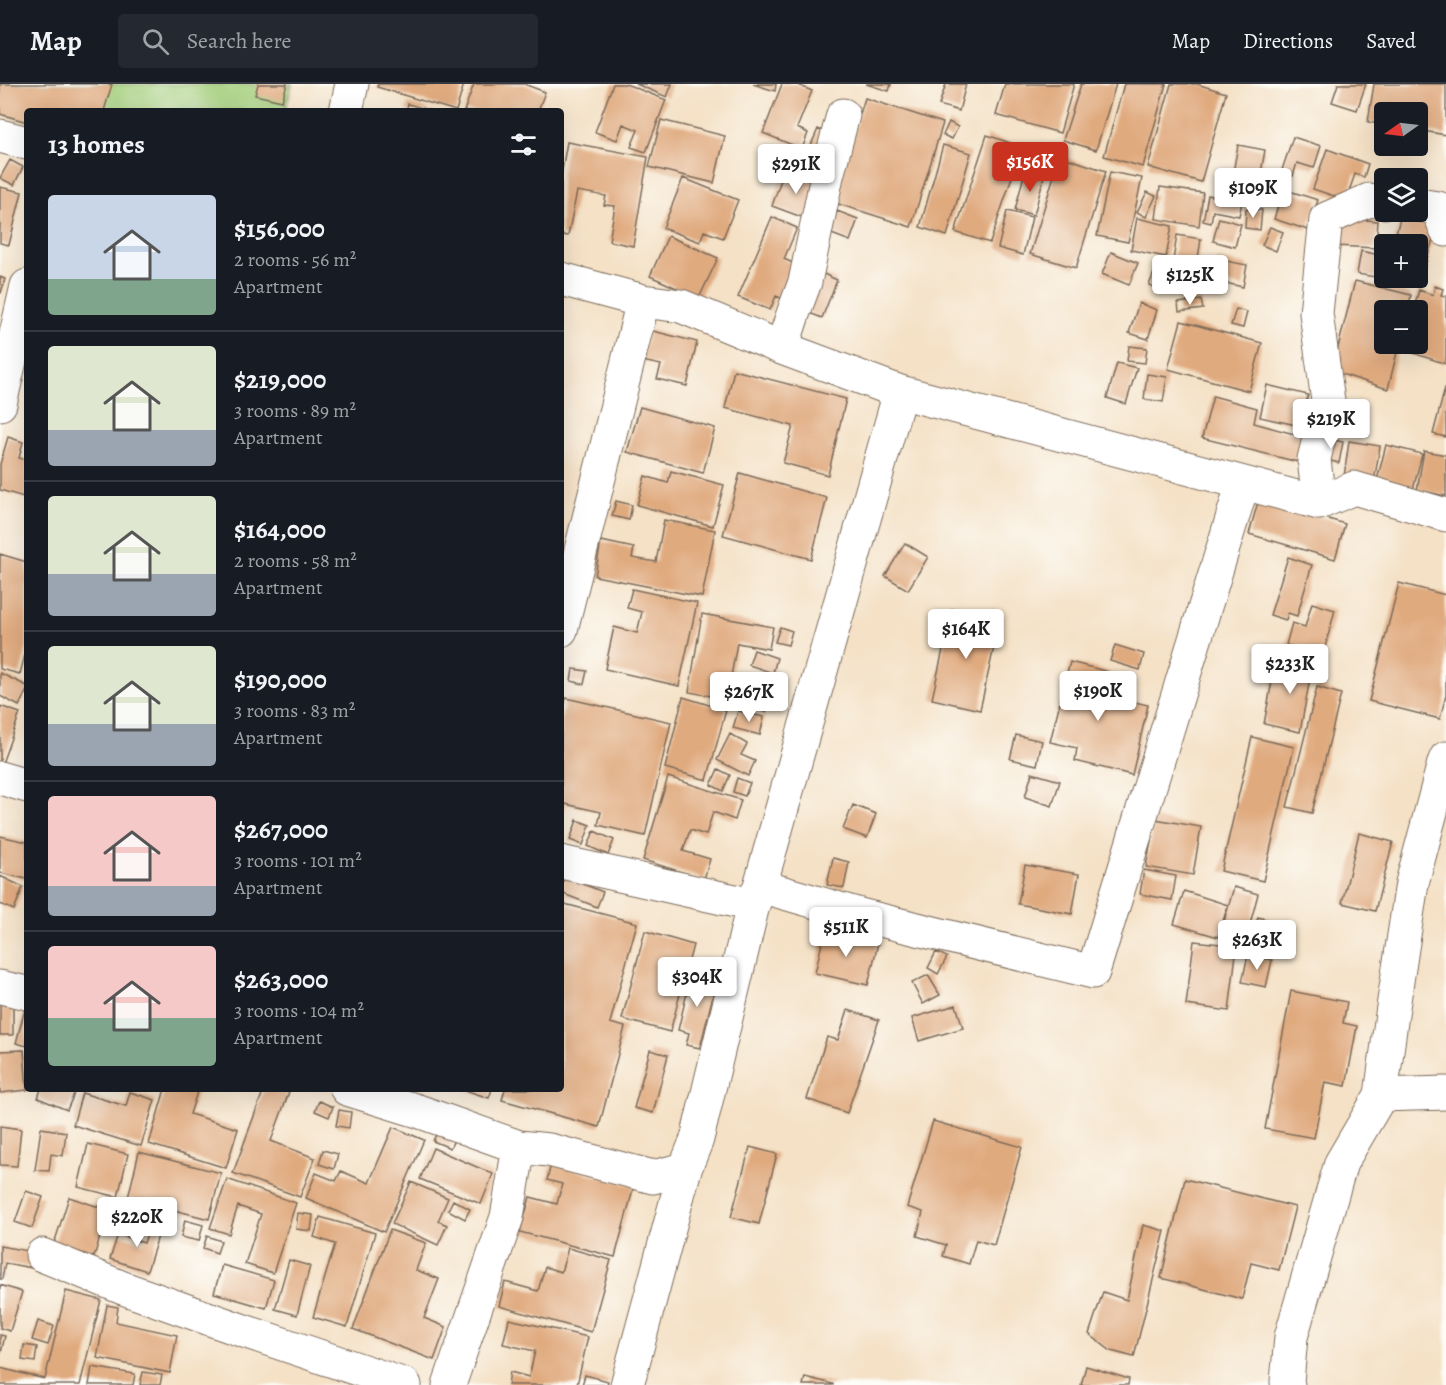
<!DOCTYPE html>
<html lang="en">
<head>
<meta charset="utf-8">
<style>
	:root { --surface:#171b24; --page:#242831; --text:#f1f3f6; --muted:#9ea1a6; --line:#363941; --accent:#c8321e }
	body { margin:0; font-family:Alegreya,serif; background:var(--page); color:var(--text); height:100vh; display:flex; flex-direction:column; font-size:22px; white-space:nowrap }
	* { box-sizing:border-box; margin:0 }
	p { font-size:20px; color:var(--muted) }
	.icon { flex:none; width:33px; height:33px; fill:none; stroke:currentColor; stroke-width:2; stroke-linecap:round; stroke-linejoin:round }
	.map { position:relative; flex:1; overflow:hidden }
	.side { position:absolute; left:24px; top:24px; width:540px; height:984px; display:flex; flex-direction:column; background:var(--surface); border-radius:6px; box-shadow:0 6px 24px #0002 }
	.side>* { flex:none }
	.needle { width:39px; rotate:256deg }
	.buttons { position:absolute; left:1374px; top:18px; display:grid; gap:12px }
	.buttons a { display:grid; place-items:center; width:54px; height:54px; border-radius:6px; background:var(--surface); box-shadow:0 6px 24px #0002; font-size:30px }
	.price { position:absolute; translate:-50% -51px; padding:0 14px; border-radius:6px; background:#fff; color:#222; font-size:20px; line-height:39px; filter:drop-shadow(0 2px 3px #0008) }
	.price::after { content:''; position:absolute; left:50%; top:36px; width:18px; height:14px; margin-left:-9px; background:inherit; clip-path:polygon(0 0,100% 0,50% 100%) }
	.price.active { background:var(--accent); color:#fff }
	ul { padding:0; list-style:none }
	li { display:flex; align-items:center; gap:18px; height:150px; padding:0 24px }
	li+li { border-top:2px solid var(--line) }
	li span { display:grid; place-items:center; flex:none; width:168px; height:120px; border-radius:6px; color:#555 }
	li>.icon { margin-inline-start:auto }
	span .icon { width:72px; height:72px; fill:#fffc; stroke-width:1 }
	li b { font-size:26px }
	h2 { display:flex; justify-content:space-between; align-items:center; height:72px; padding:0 24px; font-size:26px }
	header { display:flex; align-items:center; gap:36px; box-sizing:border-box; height:84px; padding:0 30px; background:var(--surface); border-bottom:2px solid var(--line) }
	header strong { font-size:28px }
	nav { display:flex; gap:33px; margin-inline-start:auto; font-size:21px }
	.search { width:420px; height:54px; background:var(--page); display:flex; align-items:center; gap:15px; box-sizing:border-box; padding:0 21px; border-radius:6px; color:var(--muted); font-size:22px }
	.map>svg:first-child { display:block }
	.green { fill:#a1cd79; stroke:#6e7c4c; stroke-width:1.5 }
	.building { fill:#e0aa7f }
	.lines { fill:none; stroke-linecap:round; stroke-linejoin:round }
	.minor-casing { stroke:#7c6a59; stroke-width:35 }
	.minor { stroke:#fff; stroke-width:33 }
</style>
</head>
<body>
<header>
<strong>Map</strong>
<div class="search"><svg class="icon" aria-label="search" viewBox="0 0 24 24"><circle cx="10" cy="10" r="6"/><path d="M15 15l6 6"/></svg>Search here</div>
<nav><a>Map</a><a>Directions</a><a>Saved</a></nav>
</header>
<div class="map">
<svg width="1446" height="1301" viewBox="0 0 1446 1301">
	<rect width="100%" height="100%" fill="#fdfcf7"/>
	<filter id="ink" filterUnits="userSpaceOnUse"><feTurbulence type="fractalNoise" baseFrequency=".0167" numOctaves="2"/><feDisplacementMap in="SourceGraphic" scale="12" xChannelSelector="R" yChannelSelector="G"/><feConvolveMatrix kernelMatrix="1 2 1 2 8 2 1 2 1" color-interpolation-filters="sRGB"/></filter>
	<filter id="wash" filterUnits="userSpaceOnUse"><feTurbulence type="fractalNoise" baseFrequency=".008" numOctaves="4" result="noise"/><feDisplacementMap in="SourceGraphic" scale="24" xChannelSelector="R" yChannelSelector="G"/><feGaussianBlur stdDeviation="1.35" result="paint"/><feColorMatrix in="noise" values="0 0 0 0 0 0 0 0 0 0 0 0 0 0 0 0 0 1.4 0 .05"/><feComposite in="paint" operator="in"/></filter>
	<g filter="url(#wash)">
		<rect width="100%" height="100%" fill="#f4e1c6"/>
		<path class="green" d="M 0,0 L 292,0 L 285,27 L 27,27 L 27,38 L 0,30 Z"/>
		<g id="blocks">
			<path class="building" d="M 0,0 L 112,0 L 104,27 L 27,27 L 27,38 L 0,30 Z
				M 258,0 L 287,0 L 282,17 L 255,11 Z
				M 378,0 L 464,0 L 456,27 L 377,3 Z
				M 474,0 L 524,0 L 545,8 L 538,27 L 464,27 Z
				M 613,0 L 626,0 L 666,16 L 646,68 L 631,63 L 638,46 L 623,40 L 617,56 L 595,48 Z
				M 636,0 L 672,0 L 667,13 Z
				M 753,0 L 776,0 L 775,7 Z
				M 782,0 L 796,0 L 812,7 L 797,44 L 808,49 L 802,65 L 763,49 Z
				M 866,0 L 891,0 L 889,7 Z
				M 946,0 L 966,0 L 959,27 L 939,21 Z
				M 1005,0 L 1074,0 L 1060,49 L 996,31 Z
				M 1081,0 L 1116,0 L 1096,66 L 1063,56 Z
				M 1124,0 L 1166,0 L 1143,83 L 1104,72 Z
				M 1171,0 L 1197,0 L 1226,9 L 1201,98 L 1148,83 Z
				M 1338,0 L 1366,0 L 1357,26 L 1332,18 Z
				M 1374,0 L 1446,0 L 1446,51 L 1418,46 L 1418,28 L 1384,28 L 1384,41 L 1368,38 Z
				M 865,14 L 943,39 L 911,143 L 832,118 Z
				M 408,20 L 429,26 L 429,27 L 406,27 Z
				M 661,36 L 725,52 L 714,99 L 649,83 Z
				M 949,38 L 958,43 L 952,55 L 943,51 Z
				M 818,45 L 833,53 L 823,75 L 808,68 Z
				M 987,51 L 1022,63 L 990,159 L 955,148 Z
				M 1293,53 L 1321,62 L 1314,84 L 1297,79 L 1293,92 L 1281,89 Z
				M 567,58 L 648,73 L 633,162 L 609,157 L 615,122 L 604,121 L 606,112 L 577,107 L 568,152 L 561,151 L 561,92 Z
				M 943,61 L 971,69 L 947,152 L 920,143 Z
				M 1238,61 L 1265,66 L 1261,89 L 1272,91 L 1267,118 L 1229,111 Z
				M 1327,65 L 1368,80 L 1364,93 L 1355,90 L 1346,116 L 1313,105 Z
				M 1024,69 L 1041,78 L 1036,88 L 1019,79 Z
				M 1060,72 L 1106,87 L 1076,184 L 1030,170 Z
				M 10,76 L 23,83 L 14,101 L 0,94 Z
				M 784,87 L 819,99 L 807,135 L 772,122 Z
				M 1025,87 L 1044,92 L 1034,131 L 1015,126 Z
				M 1110,88 L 1142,94 L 1128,158 L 1097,152 Z
				M 683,94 L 738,116 L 723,154 L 704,147 L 700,158 L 663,144 Z
				M 0,103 L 22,108 L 9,161 L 0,159 Z
				M 1160,103 L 1203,109 L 1199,142 L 1156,135 Z
				M 1283,105 L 1318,116 L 1308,146 L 1274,135 Z
				M 1147,108 L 1156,112 L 1146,133 L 1137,128 Z
				M 1208,111 L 1242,118 L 1239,132 L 1213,127 L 1211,139 L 1203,137 Z
				M 1246,125 L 1262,126 L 1260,146 L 1245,144 Z
				M 837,127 L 858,135 L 850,157 L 829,149 Z
				M 1007,127 L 1032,133 L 1023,171 L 998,164 Z
				M 1401,131 L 1437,141 L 1419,203 L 1388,194 L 1418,194 L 1418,160 L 1393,160 Z
				M 772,133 L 797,144 L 784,175 L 802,183 L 788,217 L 776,212 L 770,226 L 738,213 Z
				M 1137,134 L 1172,142 L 1166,173 L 1131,166 Z
				M 1219,134 L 1241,140 L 1235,163 L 1213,157 Z
				M 1337,134 L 1378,137 L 1376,164 L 1335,162 Z
				M 1270,143 L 1283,148 L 1276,167 L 1262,161 Z
				M 1177,151 L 1201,155 L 1197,181 L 1173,177 Z
				M 668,152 L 718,174 L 699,214 L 650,192 Z
				M 1361,167 L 1384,172 L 1381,194 L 1357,190 Z
				M 1111,168 L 1138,179 L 1129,201 L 1102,190 Z
				M 1216,175 L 1247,181 L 1243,203 L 1212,196 Z
				M 1157,182 L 1175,189 L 1168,209 L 1149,201 Z
				M 817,187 L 837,196 L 822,234 L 802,226 Z
				M 0,193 L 5,195 L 1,209 L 0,209 Z
				M 1355,197 L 1411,211 L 1408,226 L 1384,226 L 1384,260 L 1399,260 L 1388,305 L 1332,287 Z
				M 1435,202 L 1443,205 L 1441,211 L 1446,212 L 1446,280 L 1401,265 L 1403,260 L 1418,260 L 1418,226 L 1413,226 L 1419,206 L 1433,211 Z
				M 1201,216 L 1203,225 L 1179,228 L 1178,219 Z
				M 1139,219 L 1157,226 L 1148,255 L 1129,249 Z
				M 1236,225 L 1247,228 L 1243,244 L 1231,241 Z
				M 1181,237 L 1262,259 L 1249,307 L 1168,285 Z
				M 649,246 L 697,258 L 687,302 L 657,295 L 661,281 L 642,277 Z
				M 1129,262 L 1147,264 L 1145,279 L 1127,277 Z
				M 1117,279 L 1137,284 L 1126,320 L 1107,314 Z
				M 734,286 L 846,315 L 828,391 L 783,379 L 793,342 L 725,324 Z
				M 1147,290 L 1167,293 L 1163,318 L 1144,315 Z
				M 1267,301 L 1308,311 L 1301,342 L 1260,333 Z
				M 1445,304 L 1446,304 L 1446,353 L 1433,350 Z
				M 1213,312 L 1257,324 L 1254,339 L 1305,353 L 1298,378 L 1202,354 Z
				M 640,323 L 715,344 L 703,389 L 627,368 Z
				M 8,353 L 23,358 L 19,374 L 27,376 L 27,414 L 0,406 L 0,380 Z
				M 1324,354 L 1343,358 L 1339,379 L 1319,374 Z
				M 1349,357 L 1380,362 L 1374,398 L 1344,393 Z
				M 1386,361 L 1422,370 L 1412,410 L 1376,400 Z
				M 1424,367 L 1446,371 L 1446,412 L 1417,406 Z
				M 671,387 L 724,401 L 713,442 L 637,421 L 645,392 L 668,399 Z
				M 740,389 L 827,414 L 811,475 L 723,451 Z
				M 1259,414 L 1345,440 L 1335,475 L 1249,450 Z
				M 616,417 L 632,421 L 629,436 L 612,432 Z
				M 664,436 L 715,446 L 702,513 L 595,492 L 601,457 L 634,464 L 632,474 L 656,478 Z
				M 905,459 L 928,473 L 908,506 L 885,492 Z
				M 0,470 L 27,478 L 27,563 L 20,590 L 0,585 Z
				M 1288,473 L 1312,481 L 1297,532 L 1288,529 L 1286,536 L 1270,531 Z
				M 1399,499 L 1446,511 L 1446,611 L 1440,635 L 1369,617 Z
				M 632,505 L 697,519 L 679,602 L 605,585 L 614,543 L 637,549 L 642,528 L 627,524 Z
				M 1312,519 L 1335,526 L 1323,571 L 1286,561 L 1292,539 L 1305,543 Z
				M 952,525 L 1000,536 L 980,626 L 932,615 Z
				M 702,530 L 773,543 L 769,565 L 737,559 L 727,615 L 689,608 Z
				M 780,543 L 792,547 L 788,561 L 775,558 Z
				M 1115,561 L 1144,570 L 1140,586 L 1110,577 Z
				M 754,566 L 777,574 L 773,589 L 749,581 Z
				M 1293,569 L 1314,573 L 1300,648 L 1264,640 L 1273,592 L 1288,595 Z
				M 1070,578 L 1109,588 L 1104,611 L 1148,621 L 1132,691 L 1075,677 L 1077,664 L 1050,658 Z
				M 573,585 L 587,587 L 584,600 L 571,597 Z
				M 0,589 L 27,602 L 27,606 L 19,622 L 0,612 Z
				M 734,602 L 757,609 L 753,624 L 729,617 Z
				M 1317,603 L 1341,610 L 1312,729 L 1287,723 Z
				M 683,613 L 726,626 L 707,696 L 665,684 Z
				M 761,613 L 770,616 L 766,628 L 757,626 Z
				M 566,614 L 671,638 L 645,752 L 598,741 L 601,728 L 565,720 L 561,734 L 561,636 Z
				M 0,622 L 20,629 L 0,685 Z
				M 738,627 L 764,633 L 760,651 L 733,644 Z
				M 730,650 L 747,660 L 741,671 L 755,677 L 748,692 L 717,676 Z
				M 1016,651 L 1042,657 L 1037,681 L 1010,675 Z
				M 1252,653 L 1294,663 L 1263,797 L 1221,787 Z
				M 718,685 L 730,691 L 723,707 L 711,701 Z
				M 1032,689 L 1060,697 L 1052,722 L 1025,713 Z
				M 668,693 L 741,716 L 735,736 L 713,728 L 706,751 L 690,746 L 683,767 L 710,775 L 704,795 L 643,776 Z
				M 737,694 L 750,699 L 745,712 L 733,708 Z
				M 853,721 L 876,730 L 867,754 L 843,745 Z
				M 1155,735 L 1201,743 L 1193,791 L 1146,783 Z
				M 577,736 L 590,741 L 583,761 L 570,756 Z
				M 594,747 L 614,756 L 608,771 L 588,762 Z
				M 1359,749 L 1393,758 L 1375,827 L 1342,819 Z
				M 0,752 L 27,758 L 27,795 L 0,789 Z
				M 833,774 L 849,778 L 844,804 L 827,801 Z
				M 1025,781 L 1079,790 L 1072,830 L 1018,820 Z
				M 1144,786 L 1176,792 L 1172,816 L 1140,810 Z
				M 0,792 L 23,803 L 14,826 L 0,820 Z
				M 565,793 L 603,808 L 597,823 L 561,809 L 561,802 Z
				M 1234,803 L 1258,810 L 1245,859 L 1220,852 Z
				M 1184,807 L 1228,821 L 1218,853 L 1174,840 Z
				M 561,819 L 637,839 L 610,939 L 625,943 L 599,1043 L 502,1016 L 505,1005 L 561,1005 Z
				M 1258,833 L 1280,839 L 1272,866 L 1251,860 Z
				M 825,846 L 878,859 L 868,901 L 815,889 Z
				M 645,847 L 693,861 L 670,948 L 622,935 Z
				M 1194,857 L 1237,862 L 1229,927 L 1186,921 Z
				M 936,868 L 947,873 L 938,890 L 928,884 Z
				M 1248,871 L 1272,876 L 1266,903 L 1242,898 Z
				M 692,888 L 717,895 L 700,964 L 686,961 L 689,949 L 678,946 Z
				M 928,891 L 940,911 L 923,920 L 912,899 Z
				M 1291,907 L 1347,918 L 1343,939 L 1357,942 L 1346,1002 L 1325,998 L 1314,1054 L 1265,1045 Z
				M 0,916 L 13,917 L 13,951 L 0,951 Z
				M 956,921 L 963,944 L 919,957 L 912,934 Z
				M 25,925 L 27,926 L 27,962 L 16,959 Z
				M 848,926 L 879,936 L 847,1029 L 807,1015 L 827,953 L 838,956 Z
				M 24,966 L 27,1006 L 0,1009 L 0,967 Z
				M 650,966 L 668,971 L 653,1029 L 634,1024 Z
				M 41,1005 L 76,1005 L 67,1026 L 38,1014 Z
				M 165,1005 L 198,1005 L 190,1030 L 238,1045 L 226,1084 L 149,1060 Z
				M 264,1005 L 281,1005 L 289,1008 L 271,1057 L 315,1074 L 300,1113 L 233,1089 Z
				M 462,1005 L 492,1005 L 489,1014 Z
				M 130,1008 L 155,1016 L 141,1062 L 73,1041 L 82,1009 L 126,1022 Z
				M 319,1017 L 333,1023 L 329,1033 L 315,1027 Z
				M 339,1026 L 351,1028 L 349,1044 L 336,1042 Z
				M 933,1037 L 1022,1063 L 994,1161 L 976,1156 L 969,1180 L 943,1172 L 946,1161 L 917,1152 L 923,1128 L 907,1123 Z
				M 0,1042 L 21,1045 L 17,1082 L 0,1081 Z
				M 393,1043 L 424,1056 L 384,1148 L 306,1114 L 316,1089 L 336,1097 L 341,1087 L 369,1099 Z
				M 41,1044 L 66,1048 L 63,1072 L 51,1070 L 49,1087 L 35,1086 Z
				M 439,1044 L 456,1052 L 450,1064 L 433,1057 Z
				M 88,1060 L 128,1070 L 118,1113 L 78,1103 Z
				M 750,1063 L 777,1070 L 759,1140 L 731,1133 Z
				M 433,1064 L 493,1090 L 481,1120 L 420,1095 Z
				M 323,1066 L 338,1070 L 334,1085 L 319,1080 Z
				M 139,1068 L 221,1089 L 209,1135 L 128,1114 Z
				M 551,1080 L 634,1102 L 615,1173 L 520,1148 L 530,1113 L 557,1120 L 562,1100 L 547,1096 Z
				M 227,1095 L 296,1119 L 273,1189 L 245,1180 L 261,1130 L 238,1122 L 229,1150 L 210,1144 Z
				M 1185,1095 L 1295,1123 L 1279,1186 L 1251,1179 L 1242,1215 L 1161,1194 Z
				M 411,1098 L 448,1114 L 438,1137 L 447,1141 L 438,1161 L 392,1140 Z
				M 26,1107 L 43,1113 L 32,1144 L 15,1138 Z
				M 69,1113 L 108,1126 L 94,1173 L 54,1160 Z
				M 453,1116 L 470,1125 L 465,1135 L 448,1126 Z
				M 120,1120 L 143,1122 L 142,1143 L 118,1141 Z
				M 298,1129 L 313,1131 L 311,1147 L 296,1145 Z
				M 153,1133 L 163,1136 L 147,1187 L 110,1175 L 118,1150 L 144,1159 Z
				M 320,1133 L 375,1149 L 347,1243 L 313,1233 L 335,1160 L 314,1153 Z
				M 185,1136 L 203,1141 L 199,1157 L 181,1153 Z
				M 1143,1141 L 1165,1147 L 1134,1273 L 1111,1267 L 1089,1250 L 1103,1208 L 1127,1216 Z
				M 390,1146 L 426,1159 L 416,1186 L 439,1195 L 424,1234 L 446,1243 L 434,1276 L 353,1245 Z
				M 207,1152 L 221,1157 L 217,1169 L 203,1164 Z
				M 0,1162 L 34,1168 L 32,1184 L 5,1179 L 2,1195 L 0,1195 Z
				M 568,1164 L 611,1176 L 591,1248 L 499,1222 L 505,1198 L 538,1207 L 545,1183 L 561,1188 Z
				M 289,1176 L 310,1182 L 297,1231 L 275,1225 Z
				M 222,1181 L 274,1196 L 266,1224 L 214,1209 Z
				M 0,1201 L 22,1208 L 10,1247 L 0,1244 Z
				M 66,1207 L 101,1216 L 80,1301 L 0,1301 L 0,1284 L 45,1295 Z
				M 107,1221 L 118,1223 L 116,1238 L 177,1251 L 170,1289 L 97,1274 Z
				M 509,1235 L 588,1253 L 577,1301 L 508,1301 L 510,1288 L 529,1293 L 535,1267 L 503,1260 Z
				M 38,1237 L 54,1242 L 48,1261 L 32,1256 Z
				M 0,1251 L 5,1252 L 1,1269 L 0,1269 Z
				M 24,1261 L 37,1263 L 35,1278 L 22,1276 Z
				M 1086,1282 L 1129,1295 L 1128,1301 L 1081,1301 Z
				M 92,1283 L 135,1290 L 133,1301 L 89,1301 Z
				M 143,1288 L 162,1291 L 160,1301 L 140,1301 Z
				M 585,1291 L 608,1297 L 607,1301 L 582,1301 Z
				M 805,1293 L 833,1300 L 833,1301 L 803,1301 Z"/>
		</g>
	</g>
	<g filter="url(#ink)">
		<use href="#blocks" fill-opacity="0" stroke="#7c6a59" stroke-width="1.5"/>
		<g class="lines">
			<g class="minor-casing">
				<path id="minor" d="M 346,27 L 352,0
					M 0,52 L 27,59
					M 1418,121 L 1438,124 L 1446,146
					M 561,195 L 643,217 L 681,222 L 782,264 L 900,308 L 1319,419 L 1354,404 L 1446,431
					M 782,264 L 793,230 L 805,198 L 827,92 L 843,31
					M 0,320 L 27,202
					M 1319,419 L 1314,375 L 1328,317 L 1316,229 L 1326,135 L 1369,116 L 1384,118
					M 561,546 L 643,217
					M 0,694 L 27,702
					M 561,778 L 753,821
					M 760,802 L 864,832 L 1093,888 L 1243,399
					M 0,903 L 27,909
					M 347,1005 L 418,1027 L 519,1063 L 549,1066 L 653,1093 L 685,1085 L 697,1055 L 753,821 L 760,802 L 900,308
					M 1381,1011 L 1446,1009
					M 42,1171 L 123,1204 L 241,1246 L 405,1301
					M 449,1301 L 507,1133 L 519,1063
					M 627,1301 L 685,1085
					M 1288,1301 L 1287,1298 L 1291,1253 L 1341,1079 L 1381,1011 L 1392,930 L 1412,799 L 1444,679 L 1446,674"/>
			</g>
			<use href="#minor" class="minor"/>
		</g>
	</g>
</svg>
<div class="buttons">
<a><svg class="needle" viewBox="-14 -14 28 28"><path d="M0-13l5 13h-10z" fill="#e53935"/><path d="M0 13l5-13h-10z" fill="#9ea1a6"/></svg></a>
<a><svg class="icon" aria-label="layers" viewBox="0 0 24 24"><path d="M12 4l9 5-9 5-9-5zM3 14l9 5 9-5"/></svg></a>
<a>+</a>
<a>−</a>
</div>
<b class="price active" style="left:1030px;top:109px">$156K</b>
<b class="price" style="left:796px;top:111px">$291K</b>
<b class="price" style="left:1253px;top:135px">$109K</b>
<b class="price" style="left:1190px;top:222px">$125K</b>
<b class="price" style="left:1331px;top:366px">$219K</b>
<b class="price" style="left:966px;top:576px">$164K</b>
<b class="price" style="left:1290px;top:611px">$233K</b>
<b class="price" style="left:1098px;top:638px">$190K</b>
<b class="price" style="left:749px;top:639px">$267K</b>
<b class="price" style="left:846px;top:874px">$511K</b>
<b class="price" style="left:1257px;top:887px">$263K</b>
<b class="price" style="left:697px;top:924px">$304K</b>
<b class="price" style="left:137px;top:1164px">$220K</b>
<section class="side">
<h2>13 homes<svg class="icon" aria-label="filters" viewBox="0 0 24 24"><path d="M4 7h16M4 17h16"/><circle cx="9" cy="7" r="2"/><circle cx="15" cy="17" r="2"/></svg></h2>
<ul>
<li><span style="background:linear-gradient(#c9d6e8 70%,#7fa58c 0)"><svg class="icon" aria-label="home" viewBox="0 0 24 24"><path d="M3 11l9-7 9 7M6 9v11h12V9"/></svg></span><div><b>$156,000</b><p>2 rooms · 56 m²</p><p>Apartment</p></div></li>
<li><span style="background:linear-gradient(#dfe7d0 70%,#9aa5b1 0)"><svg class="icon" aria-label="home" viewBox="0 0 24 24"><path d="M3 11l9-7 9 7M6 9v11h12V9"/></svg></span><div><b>$219,000</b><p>3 rooms · 89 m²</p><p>Apartment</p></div></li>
<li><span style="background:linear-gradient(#dfe7d0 65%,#9aa5b1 0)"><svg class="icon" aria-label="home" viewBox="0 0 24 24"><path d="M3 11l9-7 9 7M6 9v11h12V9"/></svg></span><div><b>$164,000</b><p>2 rooms · 58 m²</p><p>Apartment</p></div></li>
<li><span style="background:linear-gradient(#dfe7d0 65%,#9aa5b1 0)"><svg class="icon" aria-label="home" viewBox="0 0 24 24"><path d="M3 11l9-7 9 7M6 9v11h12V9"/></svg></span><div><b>$190,000</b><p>3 rooms · 83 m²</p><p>Apartment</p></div></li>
<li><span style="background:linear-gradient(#f6c9c9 75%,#9aa5b1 0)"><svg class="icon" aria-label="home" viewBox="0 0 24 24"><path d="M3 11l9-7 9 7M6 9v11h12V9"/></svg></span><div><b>$267,000</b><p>3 rooms · 101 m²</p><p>Apartment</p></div></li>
<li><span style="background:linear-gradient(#f6c9c9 60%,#7fa58c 0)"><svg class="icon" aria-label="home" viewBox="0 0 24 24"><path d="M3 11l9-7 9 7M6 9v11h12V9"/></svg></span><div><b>$263,000</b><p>3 rooms · 104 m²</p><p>Apartment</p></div></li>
</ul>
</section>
</div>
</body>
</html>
